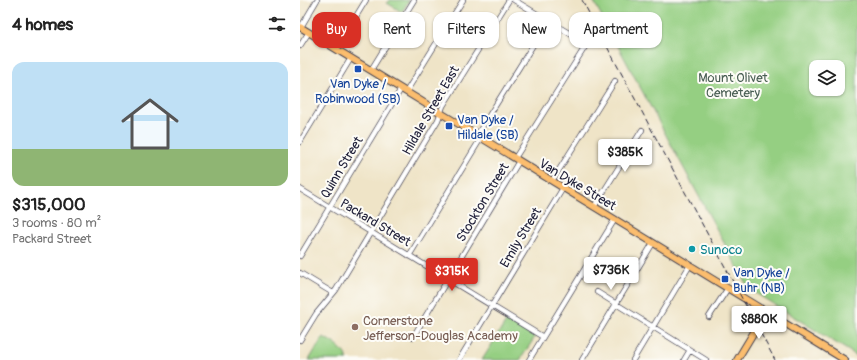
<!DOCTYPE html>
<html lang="en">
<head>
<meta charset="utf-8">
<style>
	:root { --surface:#fff; --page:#f6f6f6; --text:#222; --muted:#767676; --accent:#d93025 }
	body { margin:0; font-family:Pangolin,sans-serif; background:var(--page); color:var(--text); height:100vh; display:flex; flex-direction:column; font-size:15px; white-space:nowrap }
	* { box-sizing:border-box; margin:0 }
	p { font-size:13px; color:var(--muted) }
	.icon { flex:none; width:22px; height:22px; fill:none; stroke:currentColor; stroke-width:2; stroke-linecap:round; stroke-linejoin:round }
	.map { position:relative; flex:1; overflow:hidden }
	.side { display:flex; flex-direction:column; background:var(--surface); width:300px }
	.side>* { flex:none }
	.hud { position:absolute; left:12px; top:12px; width:380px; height:36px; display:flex; gap:8px }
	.tools { position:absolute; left:509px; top:60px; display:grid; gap:8px }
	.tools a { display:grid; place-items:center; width:36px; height:36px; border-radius:8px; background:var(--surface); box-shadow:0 1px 3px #0004; font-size:20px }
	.price { position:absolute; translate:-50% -34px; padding:0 9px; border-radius:4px; background:#fff; color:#222; font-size:13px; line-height:26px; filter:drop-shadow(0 1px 2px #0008) }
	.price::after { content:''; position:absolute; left:50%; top:24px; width:12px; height:9px; margin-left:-6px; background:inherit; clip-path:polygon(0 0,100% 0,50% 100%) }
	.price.on { background:var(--accent); color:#fff }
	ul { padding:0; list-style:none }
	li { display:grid; align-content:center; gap:8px; height:212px; padding:0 12px }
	li span { display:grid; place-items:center; height:124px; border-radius:12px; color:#555 }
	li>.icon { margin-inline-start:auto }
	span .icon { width:72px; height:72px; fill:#fffc; stroke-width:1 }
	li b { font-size:17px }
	h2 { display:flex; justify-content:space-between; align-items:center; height:48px; padding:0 12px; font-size:17px }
	.pill { padding:0 14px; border-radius:12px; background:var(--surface); box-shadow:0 1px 3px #0004; font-size:14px; line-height:36px }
	.pill.on { background:var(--accent); color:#fff }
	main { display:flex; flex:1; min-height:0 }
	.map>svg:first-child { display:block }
	.green { fill:#95cf82; stroke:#5c785e; fill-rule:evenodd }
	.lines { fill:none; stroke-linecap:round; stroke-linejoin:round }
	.minor-casing { stroke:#413f50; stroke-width:6 }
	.major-casing { stroke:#413f50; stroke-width:8 }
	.minor { stroke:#fff; stroke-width:4.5 }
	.major { stroke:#fbbd6e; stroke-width:6 }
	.rail { stroke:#22223b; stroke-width:1; stroke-dasharray:6 3; stroke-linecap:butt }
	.transit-dot { fill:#1a4fb4; stroke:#fdfcf7; stroke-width:1.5 }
	.culture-dot { fill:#0f9aa8; stroke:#fdfcf7; stroke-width:1.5 }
	.education-dot { fill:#8d6e63; stroke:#fdfcf7; stroke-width:1.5 }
	.labels { text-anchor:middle; stroke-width:4; stroke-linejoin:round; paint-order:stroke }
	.park-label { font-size:13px; fill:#4a5f54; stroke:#fdfcf7 }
	.transit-label { font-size:13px; fill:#164399; stroke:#fdfcf7; text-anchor:start }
	.street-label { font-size:13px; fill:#22223b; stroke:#fdfcf7 }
	.culture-label { font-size:13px; fill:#0d838f; stroke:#fdfcf7; text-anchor:start }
	.education-label { font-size:13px; fill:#785e54; stroke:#fdfcf7; text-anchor:start }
</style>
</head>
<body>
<main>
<section class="side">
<h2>4 homes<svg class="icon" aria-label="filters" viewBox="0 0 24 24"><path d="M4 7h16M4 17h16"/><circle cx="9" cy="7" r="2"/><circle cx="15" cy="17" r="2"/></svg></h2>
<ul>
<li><span style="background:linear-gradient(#bfe0f5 70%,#8fb573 0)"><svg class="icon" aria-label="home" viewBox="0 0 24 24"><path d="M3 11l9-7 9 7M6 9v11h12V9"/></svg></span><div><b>$315,000</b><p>3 rooms · 80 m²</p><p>Packard Street</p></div></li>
</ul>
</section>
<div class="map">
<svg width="557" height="360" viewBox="0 0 557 360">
	<rect width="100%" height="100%" fill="#fdfcf7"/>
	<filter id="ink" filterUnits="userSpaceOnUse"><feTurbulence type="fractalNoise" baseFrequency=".025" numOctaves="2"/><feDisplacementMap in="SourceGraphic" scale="8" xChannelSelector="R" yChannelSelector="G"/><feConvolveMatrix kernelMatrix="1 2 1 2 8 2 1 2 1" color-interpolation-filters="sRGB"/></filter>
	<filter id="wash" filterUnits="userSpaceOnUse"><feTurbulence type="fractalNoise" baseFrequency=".012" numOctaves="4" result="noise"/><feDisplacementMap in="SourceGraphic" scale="16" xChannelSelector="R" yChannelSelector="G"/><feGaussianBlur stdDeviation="0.9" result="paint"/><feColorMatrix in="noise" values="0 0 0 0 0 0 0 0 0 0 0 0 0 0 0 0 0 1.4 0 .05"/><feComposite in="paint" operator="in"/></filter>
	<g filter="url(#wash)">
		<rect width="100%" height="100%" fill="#efe4c7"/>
		<path class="green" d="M 89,0 L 109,0 L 102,12 L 87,3 Z
			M 293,0 L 557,0 L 557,356 L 449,289 ZM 516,67 L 538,67 L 538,89 L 516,89 Z
			M 207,320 L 235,337 L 220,360 L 182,360 Z
			M 23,337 C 33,342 44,349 48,360 L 9,360 Z"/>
	</g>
	<g filter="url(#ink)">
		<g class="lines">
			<g class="minor-casing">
				<path id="minor" d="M 214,0 L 282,41 L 285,47 L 215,158
					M 1,27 L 17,0
					M 0,46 L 9,32
					M 36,49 L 66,0
					M 71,70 L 114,0
					M 106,92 L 163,0
					M 177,135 L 248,21
					M 0,142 L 51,58
					M 252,181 L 315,81
					M 0,189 L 243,337
					M 294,207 L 342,130
					M 0,256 L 101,89
					M 109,256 L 181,138
					M 0,273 L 33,293
					M 297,292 L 406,360
					M 409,317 L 428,288
					M 113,337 L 219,161
					M 0,340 L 16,314 L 36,290 L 138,120 L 143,106 L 209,0
					M 159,360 L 263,188
					M 229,360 L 315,219
					M 282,360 L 353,243
					M 333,360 L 390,265
					M 384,360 L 390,350"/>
			</g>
			<g class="major-casing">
				<path id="major" d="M 0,27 L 545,360
					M 437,360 L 466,312"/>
			</g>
			<use href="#minor" class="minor"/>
			<use href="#major" class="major"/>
			<path class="rail" d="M 282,0 L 475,360"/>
		</g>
	</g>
	<g class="transit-dot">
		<rect x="54" y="65" width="8" height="8" rx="2"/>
		<rect x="145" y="122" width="8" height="8" rx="2"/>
		<rect x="421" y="275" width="8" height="8" rx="2"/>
	</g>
	<circle class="culture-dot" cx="392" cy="249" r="4"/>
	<circle class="education-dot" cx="55" cy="327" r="4"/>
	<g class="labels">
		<g class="park-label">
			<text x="433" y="82">Mount Olivet<tspan x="433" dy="15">Cemetery</tspan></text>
		</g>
		<g class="transit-label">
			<text x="58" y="88" text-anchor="middle">Van Dyke /<tspan x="58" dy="15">Robinwood (SB)</tspan></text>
			<text x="157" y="124">Van Dyke /<tspan x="157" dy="15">Hildale (SB)</tspan></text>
			<text x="433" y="277">Van Dyke /<tspan x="433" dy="15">Buhr (NB)</tspan></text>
		</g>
		<g class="street-label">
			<text transform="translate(130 110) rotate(-60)" y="5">Hildale Street East</text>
			<text transform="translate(41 167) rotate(-59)" y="5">Quinn Street</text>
			<text transform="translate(278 184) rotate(31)" y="5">Van Dyke Street</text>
			<text transform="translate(182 202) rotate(-59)" y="5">Stockton Street</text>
			<text transform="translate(76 222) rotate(31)" y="5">Packard Street</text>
			<text transform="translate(220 237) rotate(-59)" y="5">Emily Street</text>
		</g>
		<g class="culture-label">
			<text x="400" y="254">Sunoco</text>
		</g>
		<g class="education-label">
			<text x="63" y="325">Cornerstone<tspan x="63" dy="15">Jefferson-Douglas Academy</tspan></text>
		</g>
	</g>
</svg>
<div class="tools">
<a><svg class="icon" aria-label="layers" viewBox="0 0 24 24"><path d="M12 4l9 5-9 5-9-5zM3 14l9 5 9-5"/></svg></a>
</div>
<b class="price" style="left:325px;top:173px">$385K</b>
<b class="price" style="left:311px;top:291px">$736K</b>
<b class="price on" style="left:152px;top:292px">$315K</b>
<b class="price" style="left:459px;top:340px">$880K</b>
<div class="hud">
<a class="pill on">Buy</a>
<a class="pill">Rent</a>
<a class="pill">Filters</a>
<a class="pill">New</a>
<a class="pill">Apartment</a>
</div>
</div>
</main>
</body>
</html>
